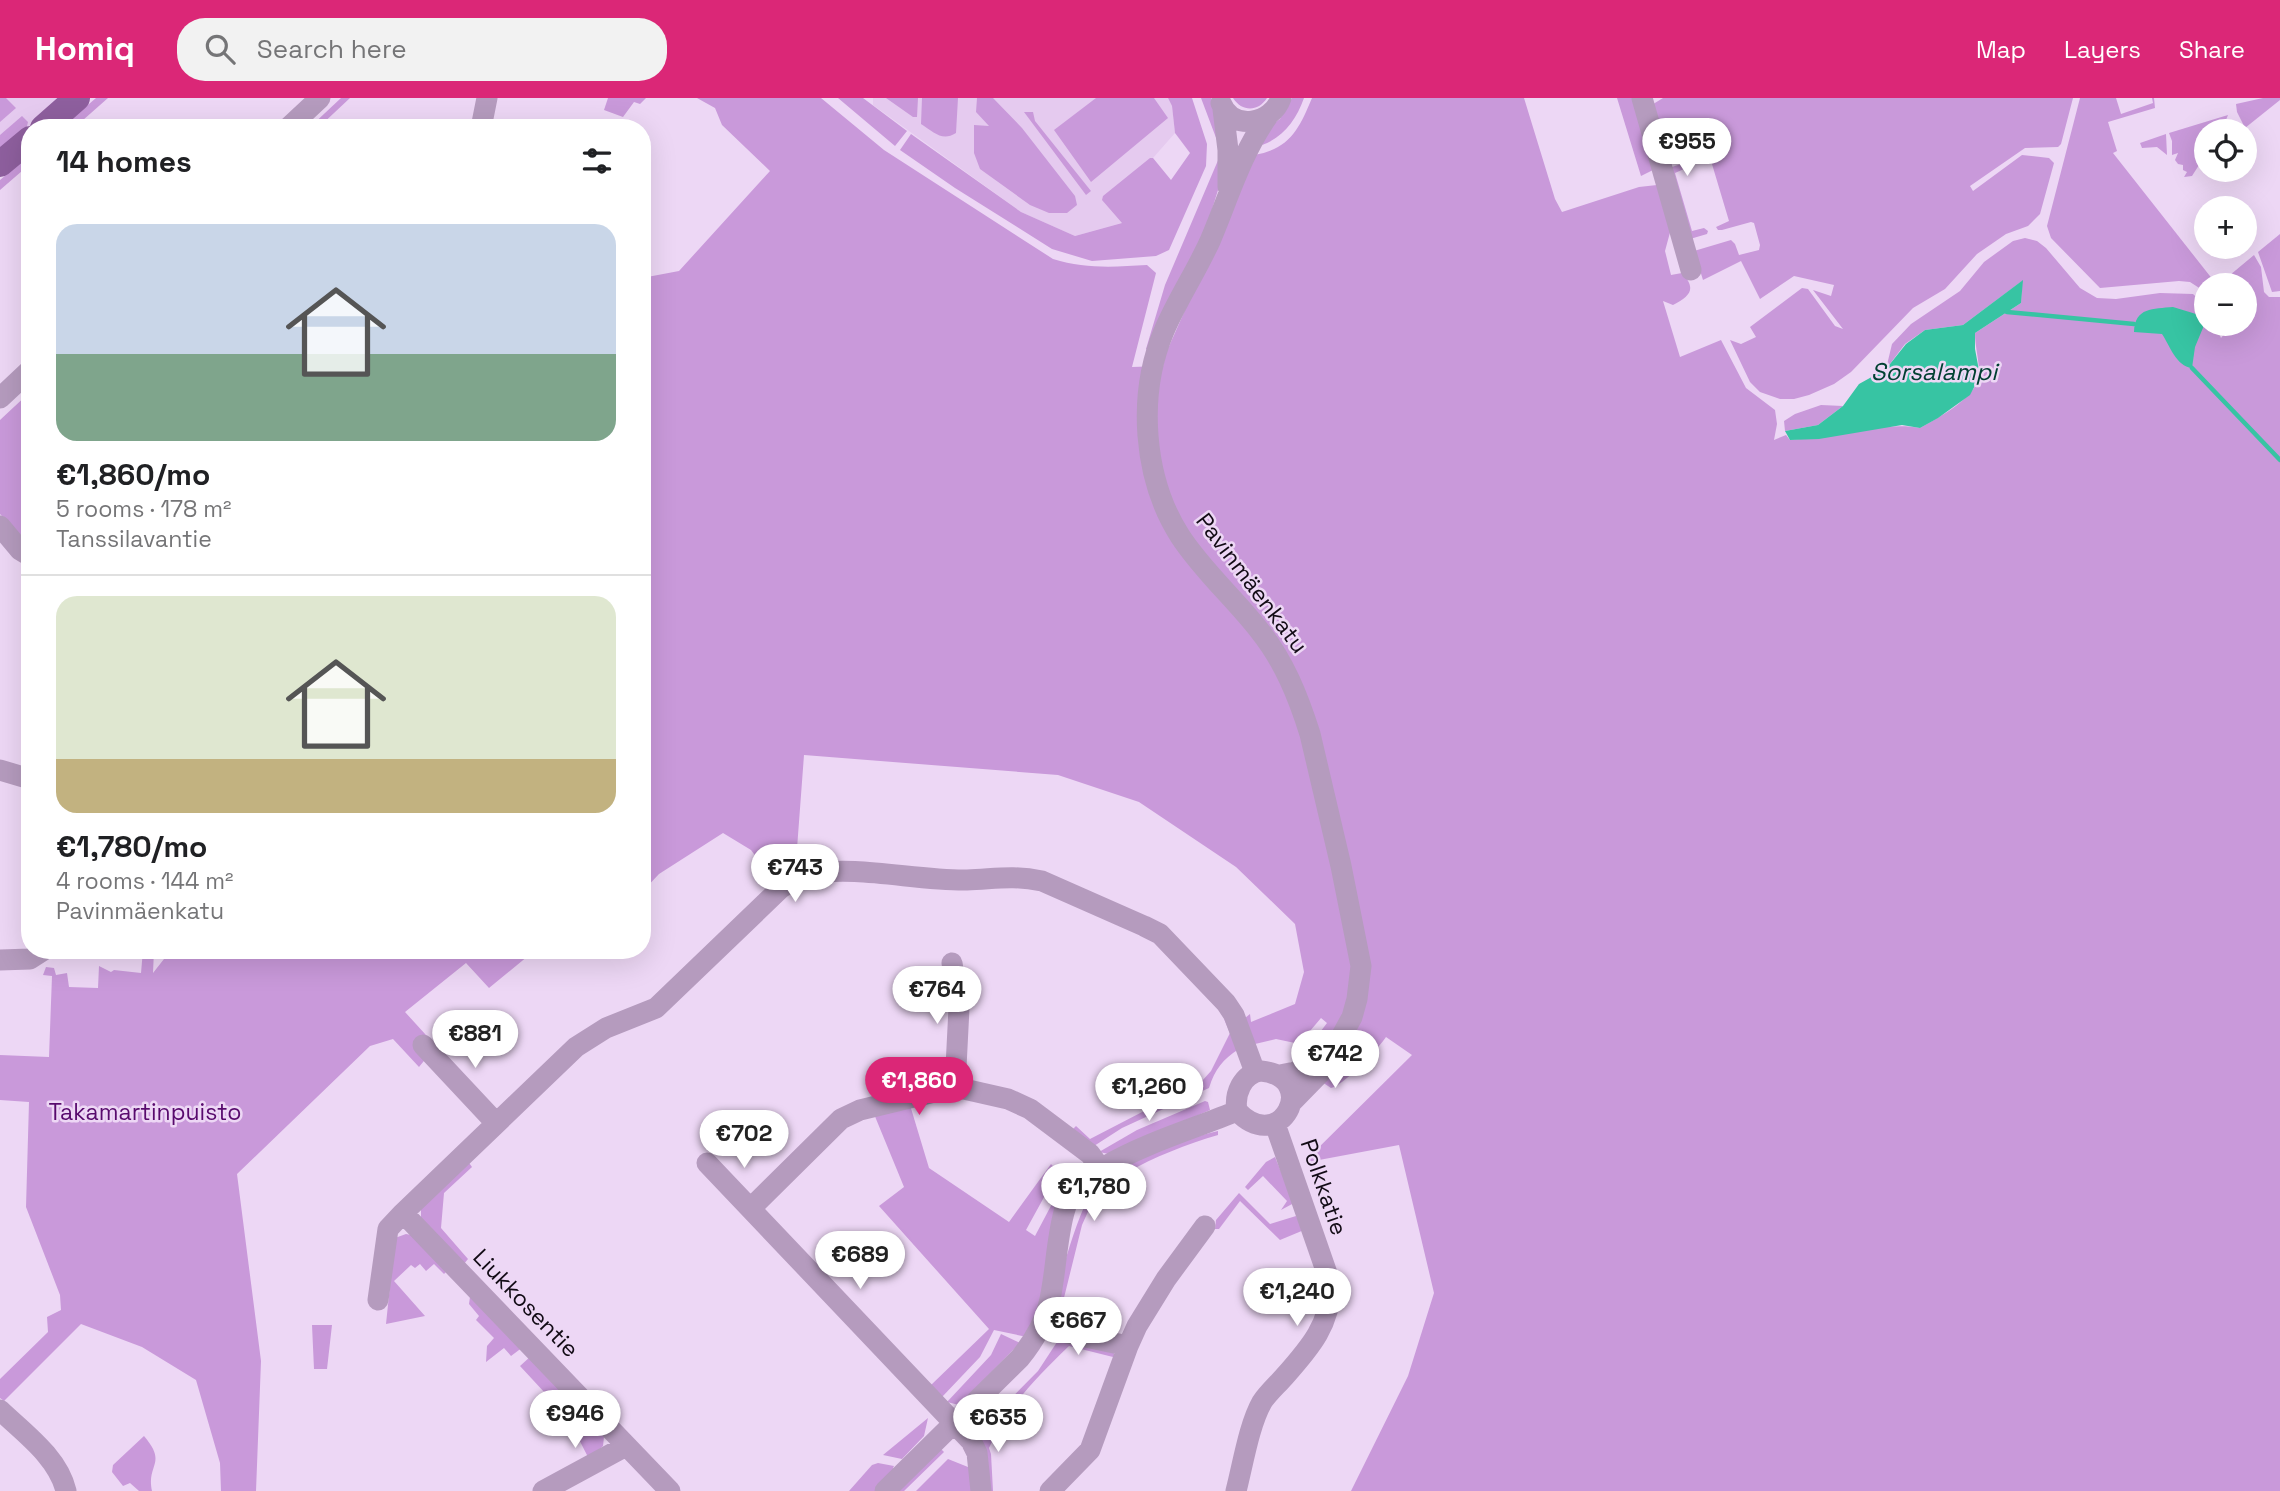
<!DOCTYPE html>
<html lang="en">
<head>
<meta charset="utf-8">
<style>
	:root { --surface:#fff; --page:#f2f2f2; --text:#202124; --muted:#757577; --line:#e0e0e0; --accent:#db2777 }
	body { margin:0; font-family:"Space Grotesk",sans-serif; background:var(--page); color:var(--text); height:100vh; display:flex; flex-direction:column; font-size:26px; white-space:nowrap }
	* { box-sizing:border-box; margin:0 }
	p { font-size:23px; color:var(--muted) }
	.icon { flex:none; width:38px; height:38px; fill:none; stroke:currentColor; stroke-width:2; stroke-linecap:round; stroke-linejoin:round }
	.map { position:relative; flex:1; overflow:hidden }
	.drawer { position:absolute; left:21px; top:21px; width:630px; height:840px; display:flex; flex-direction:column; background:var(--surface); border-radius:28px; box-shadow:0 7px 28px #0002 }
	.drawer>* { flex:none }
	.tools { position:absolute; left:2194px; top:21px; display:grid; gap:14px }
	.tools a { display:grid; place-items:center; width:63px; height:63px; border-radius:50%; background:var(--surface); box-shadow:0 7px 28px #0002; font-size:35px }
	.price { position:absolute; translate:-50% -60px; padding:0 16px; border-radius:24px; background:#fff; color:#222; font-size:23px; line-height:46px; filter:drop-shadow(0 2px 4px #0008) }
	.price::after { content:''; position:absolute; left:50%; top:42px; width:21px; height:16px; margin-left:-10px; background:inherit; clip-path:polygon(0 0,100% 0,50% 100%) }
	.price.on { background:var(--accent); color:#fff }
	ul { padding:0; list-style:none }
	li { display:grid; align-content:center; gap:14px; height:371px; padding:0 35px }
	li+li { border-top:2px solid var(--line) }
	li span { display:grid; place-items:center; height:217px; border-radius:21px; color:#555 }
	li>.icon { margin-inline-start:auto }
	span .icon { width:126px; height:126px; fill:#fffc; stroke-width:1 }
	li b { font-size:30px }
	h2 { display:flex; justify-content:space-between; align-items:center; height:84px; padding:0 35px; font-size:30px }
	header { display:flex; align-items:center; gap:42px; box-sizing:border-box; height:98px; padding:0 35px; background:var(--accent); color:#fff }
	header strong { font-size:33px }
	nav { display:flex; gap:38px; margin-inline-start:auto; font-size:24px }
	.search { width:490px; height:63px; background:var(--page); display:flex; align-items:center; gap:18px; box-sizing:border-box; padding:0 24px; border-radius:28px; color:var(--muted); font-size:26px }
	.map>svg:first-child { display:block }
	.built { fill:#e5caef }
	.green { fill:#c999da }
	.water { fill:#37c4a3 }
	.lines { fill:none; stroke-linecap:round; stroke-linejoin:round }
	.stream { stroke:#37c4a3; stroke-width:4.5 }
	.minor { stroke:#b59bbe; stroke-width:21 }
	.major { stroke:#8e5f9e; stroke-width:26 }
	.labels { text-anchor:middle; stroke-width:5; stroke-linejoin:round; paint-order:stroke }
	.street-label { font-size:23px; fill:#120b15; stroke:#edd7f5 }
	.park-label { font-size:23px; fill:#580a6d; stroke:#edd7f5 }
	.water-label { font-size:24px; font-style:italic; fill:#014032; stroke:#edd7f5 }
</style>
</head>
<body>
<header>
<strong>Homiq</strong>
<div class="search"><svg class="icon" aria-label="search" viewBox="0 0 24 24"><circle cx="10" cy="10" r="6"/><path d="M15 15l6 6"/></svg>Search here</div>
<nav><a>Map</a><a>Layers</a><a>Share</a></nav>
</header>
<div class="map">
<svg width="2280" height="1393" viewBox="0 0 2280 1393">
	<rect width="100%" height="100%" fill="#edd7f5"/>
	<path class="built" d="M 0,0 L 71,0 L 0,67 Z
		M 873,0 L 1168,0 L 1172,8 L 1175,35 L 1153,60 L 1150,60 L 1125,124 L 1075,138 L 1021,114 L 873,7 Z"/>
	<path class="green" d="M 0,0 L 6,0 L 16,10 L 0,24 Z
		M 96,0 L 108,0 L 74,30 L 61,30 Z
		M 341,0 L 350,0 L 318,30 L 309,30 Z
		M 608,0 L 646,0 L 640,6 L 634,4 L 623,19 L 604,12 Z
		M 697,0 L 821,0 L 884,52 L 1053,161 C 1085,171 1114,169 1147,167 L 1156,175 L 1132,269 L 1163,268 L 1166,255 L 1254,57 C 1290,51 1299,31 1312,0 L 1524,0 L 1555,101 L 1562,114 L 1639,89 L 1657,87 L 1672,127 L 1665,153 L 1671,177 L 1682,175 C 1697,191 1690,198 1673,207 L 1663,203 L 1680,259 L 1721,242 L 1746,290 L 1775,312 L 1777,326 L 1774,342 L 1786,337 L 1790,342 C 1831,340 1883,323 1920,330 C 1938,320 1980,298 1979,275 C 1979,261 1975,249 1975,235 L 2021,205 L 2022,183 L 1963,227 L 1925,232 L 1905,246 L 1886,271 L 1892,246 L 1911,226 L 1960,193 L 1984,164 L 2013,143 L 2025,140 L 2037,143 L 2046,150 L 2080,190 L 2097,200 L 2116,201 L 2160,195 L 2193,196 L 2207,209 L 2207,226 L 2215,226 L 2221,240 L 2229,230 L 2227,226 L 2245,226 L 2245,187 L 2218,187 L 2254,157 L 2261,169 L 2264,194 L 2269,199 L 2280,199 L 2280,1393 L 1351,1393 L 1408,1278 L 1434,1195 L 1399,1047 L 1303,1065 L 1412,957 L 1386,939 C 1379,950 1343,988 1331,990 L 1322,984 L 1352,944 L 1335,931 L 1323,947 L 1306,957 L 1305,954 L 1327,925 L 1321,920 L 1305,939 L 1295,945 L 1276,941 L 1255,946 L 1245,920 L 1250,916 L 1251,924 L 1295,906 L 1304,874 L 1295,826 L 1236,769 L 1139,704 L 1058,677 L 804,657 L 796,764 L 771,779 L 751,752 L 723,735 L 659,776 L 642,794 L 642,180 L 679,173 L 770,73 L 722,27 L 715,10 Z
		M 838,0 L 863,0 L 907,33 L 895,48 Z
		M 886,0 L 918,0 L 917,19 L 913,19 Z
		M 922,0 L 958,0 L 956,35 C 942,44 934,34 921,26 Z
		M 977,0 L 993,0 L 1022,30 L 1075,98 L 1077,107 L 1067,115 L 1049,115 L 1030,107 L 980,71 L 974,55 L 974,27 L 989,28 L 976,14 Z
		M 1096,0 L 1154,0 L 1168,20 L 1091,84 L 1054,32 Z
		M 1168,0 L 1192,0 L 1207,46 L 1206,68 L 1169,152 L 1156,158 L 1092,163 L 1052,151 L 955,90 L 900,52 L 911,36 L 1021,114 L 1075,138 L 1122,125 L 1102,102 L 1103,98 L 1150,60 L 1153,60 L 1171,82 L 1190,55 L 1175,35 L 1172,8 Z
		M 1201,0 L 1211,0 L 1220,30 L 1218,45 Z
		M 1233,0 L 1267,0 C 1258,14 1242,14 1233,0 Z
		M 1292,0 L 1304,0 C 1296,22 1284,39 1262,47 L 1268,29 L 1280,21 Z
		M 1617,0 L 1636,0 L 1657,70 L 1641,78 Z
		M 1663,0 L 2073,0 L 2061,46 L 2058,49 L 2025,50 L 1970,88 L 1973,93 L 2022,57 L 2049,60 L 2054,65 L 2040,116 L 2028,128 L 2006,136 L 1977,156 L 1945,191 L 1913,210 L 1851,274 L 1834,286 L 1809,297 L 1794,301 L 1780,301 L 1760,294 L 1750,284 L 1730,242 L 1741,246 L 1756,239 L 1750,229 L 1802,190 L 1808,191 L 1835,228 L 1843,231 L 1813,192 L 1831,198 L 1834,187 L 1794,178 L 1760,201 L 1741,163 L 1703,182 L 1694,153 L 1731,142 L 1735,146 L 1739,157 L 1759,152 L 1760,147 L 1754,125 L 1751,124 L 1722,132 L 1718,132 L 1716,129 L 1729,123 L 1706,46 L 1693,50 L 1690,40 L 1679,42 L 1682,55 L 1666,60 L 1650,8 Z
		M 2080,0 L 2116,0 L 2121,16 L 2153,5 L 2152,0 L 2154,0 L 2155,10 L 2108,24 L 2117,53 L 2113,55 L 2217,187 L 2207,187 L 2207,195 L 2190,184 L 2179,183 L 2100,190 L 2051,140 L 2047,128 Z
		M 2263,0 L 2280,0 L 2280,2 L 2245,30 L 2237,14 L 2236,6 Z
		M 1024,14 L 1033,14 L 1035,23 L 1091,93 L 1086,97 Z
		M 2228,17 L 2224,27 L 2220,31 L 2215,28 L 2213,33 L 2207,33 L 2207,45 L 2198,63 L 2199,67 L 2192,78 L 2184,79 L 2187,74 L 2183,72 L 2183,67 L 2178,66 L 2175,62 L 2178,55 L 2172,57 L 2172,43 L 2169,35 Z
		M 22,18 L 28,24 L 26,32 L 0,53 L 0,37 Z
		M 2166,36 L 2167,57 L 2157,49 L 2142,50 L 2140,45 Z
		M 30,57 L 30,72 L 27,74 L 22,73 L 0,92 L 0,82 Z
		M 1219,60 L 1222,79 L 1206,131 L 1149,253 L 1146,251 L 1165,187 Z
		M 1681,66 L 1685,68 L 1684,71 L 1675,75 L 1692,133 L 1704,130 L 1708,133 L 1707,136 L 1690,141 L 1669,70 Z
		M 2280,136 L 2280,193 L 2272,194 L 2258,154 Z
		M 30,294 L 30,447 L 0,416 L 0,322 Z
		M 1821,307 L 1843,308 L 1818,327 L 1785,333 L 1784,323 L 1795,316 Z
		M 143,852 L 154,852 L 153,875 L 164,861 L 175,861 L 176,852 L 566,852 L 528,858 L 489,890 L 466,865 L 405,914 L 436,948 L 419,969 L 393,941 L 370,948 L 237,1076 L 261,1263 L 256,1393 L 221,1393 L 220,1365 L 196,1282 L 142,1249 L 81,1226 L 4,1303 L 0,1300 L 0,1281 L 48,1234 L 47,1219 L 61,1212 L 60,1197 L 26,1109 L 29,1004 L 0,1002 L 0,957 L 49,959 L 52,878 L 43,877 L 46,869 L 54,870 L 56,877 L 67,875 L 69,889 L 98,890 L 99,868 L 111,874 L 114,872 L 141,875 Z
		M 1228,917 L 1239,951 C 1223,961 1215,971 1209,990 L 1122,1030 L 1094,1048 L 1072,1032 L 1076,1028 L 1090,1041 L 1146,1012 L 1203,992 L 1202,983 L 1211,973 L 1230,935 L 1224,921 Z
		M 1205,1003 L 1208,1004 L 1210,1012 L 1109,1056 L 1099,1054 L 1137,1032 Z
		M 910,1007 L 929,1070 L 1009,1124 L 1051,1066 L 1060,1076 L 1049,1090 L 1026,1132 L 1035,1138 L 1063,1085 L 1066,1084 L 1045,1190 L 1027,1239 L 994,1232 L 980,1259 L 942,1299 L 931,1287 L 989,1231 L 879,1108 L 904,1089 L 874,1016 Z
		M 1218,1033 L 1218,1037 C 1187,1046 1154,1059 1126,1075 C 1115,1081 1106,1093 1095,1097 L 1093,1095 C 1123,1059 1175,1044 1218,1033 Z
		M 1275,1059 L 1294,1105 L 1281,1112 L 1287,1103 L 1263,1078 L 1248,1092 L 1245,1089 L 1266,1064 Z
		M 467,1062 L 472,1069 L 444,1095 L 441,1130 L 468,1161 L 463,1167 L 421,1121 L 421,1109 Z
		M 1239,1095 L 1270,1126 L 1296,1118 L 1304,1132 L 1280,1142 L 1240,1103 L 1219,1131 L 1215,1131 L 1216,1122 Z
		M 1088,1101 L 1091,1107 L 1082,1127 L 1059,1220 C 1050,1201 1077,1121 1088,1101 Z
		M 406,1136 L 411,1137 L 448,1172 L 444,1176 L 434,1166 L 426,1173 L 420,1166 L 415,1170 L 411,1167 L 394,1183 L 425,1218 L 386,1226 L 395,1140 Z
		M 470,1199 L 523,1249 L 511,1258 L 504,1250 L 486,1264 L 487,1248 L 494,1240 L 476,1222 L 479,1218 L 469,1206 Z
		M 312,1227 L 332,1227 L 327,1271 L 314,1271 Z
		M 1001,1236 L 1020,1245 L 959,1307 L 947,1304 L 991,1257 Z
		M 1059,1241 L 1112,1253 L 1116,1258 L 1113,1259 L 1069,1248 C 1035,1281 1009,1307 989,1350 L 991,1356 L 993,1393 L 988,1393 L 976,1336 L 1038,1273 Z
		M 531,1258 L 604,1339 L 603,1348 L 589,1361 L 565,1314 L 538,1311 L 534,1306 L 545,1295 L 520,1268 Z
		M 928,1320 L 924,1338 L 902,1361 L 883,1357 Z
		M 144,1338 C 168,1366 146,1366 152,1393 L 139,1393 L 130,1385 L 123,1388 L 112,1374 L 113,1367 Z
		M 940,1350 L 944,1354 L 904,1393 L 896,1393 Z
		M 948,1361 L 973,1371 L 974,1393 L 916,1393 Z
		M 878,1365 L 894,1368 L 893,1370 L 897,1373 L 876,1393 L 849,1393 L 872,1367 Z"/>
	<path class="water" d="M 2023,182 L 2021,205 L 1975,235 L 1975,251 L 1980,278 L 1970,297 L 1938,320 L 1920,330 L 1902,327 L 1819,341 L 1790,342 L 1785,333 L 1818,327 L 1843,308 L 1859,286 L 1886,271 L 1906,246 L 1925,232 L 1963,227 Z
		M 2173,209 L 2196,216 L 2205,225 L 2195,249 L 2192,270 C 2176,268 2170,248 2162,236 L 2134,234 C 2135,209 2153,211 2173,209 Z"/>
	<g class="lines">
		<path class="stream" d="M 2007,214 L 2134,226
			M 2192,270 L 2280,362"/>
		<path class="minor" d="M 1642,0 L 1691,172
			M 1221,5 C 1233,34 1272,26 1281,0
			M 1223,11 L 1228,52 L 1228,89
			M 1268,18 C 1241,56 1228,101 1210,143 C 1196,174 1177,202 1164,233 C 1137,297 1143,380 1180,438 C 1202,472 1234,500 1259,532 C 1284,563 1298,598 1310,636 L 1341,768 L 1361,868 L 1357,901 L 1352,919 L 1334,952 L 1331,964 L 1291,1005
			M 288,30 L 320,0
			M 481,30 L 487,0
			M 0,300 L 30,272
			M 0,428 L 20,452 L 30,458
			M 0,672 L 30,681
			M 0,862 L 30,861 L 44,852
			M 952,865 L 959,910 L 955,989
			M 423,947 L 496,1025
			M 1261,973 C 1321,979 1281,1059 1237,1013 C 1234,996 1242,976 1261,973 Z
			M 1280,977 L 1295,974 L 1308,968 L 1331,953
			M 707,1065 L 971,1343 L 977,1355 L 981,1393
			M 752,1109 L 841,1021 L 860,1012 L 955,989 L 1008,1001 L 1030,1011 L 1090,1056 L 1101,1071
			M 403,1115 L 670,1393
			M 378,1202 L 388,1131 L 403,1115 L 576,949 L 606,930 L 656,910 L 781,790 C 790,784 798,779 810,776 C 856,767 918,783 967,782 C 996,781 1012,777 1042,783 L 1144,828 L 1160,836 L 1226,905 L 1234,917 L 1255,974
			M 1042,1225 L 1067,1235 L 1128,1248
			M 0,1312 C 24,1335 58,1359 66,1393
			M 543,1393 L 626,1348
			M 885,1393 L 1020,1260 C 1032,1245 1043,1228 1048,1209 C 1059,1173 1054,1101 1085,1078 C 1090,1074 1098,1073 1104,1069 C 1145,1045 1193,1031 1237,1013
			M 1050,1393 L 1090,1352 L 1128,1248 L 1137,1228 L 1166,1181 L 1205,1128
			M 1236,1393 C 1243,1366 1249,1327 1262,1304 C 1268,1295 1277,1287 1284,1279 C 1309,1251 1333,1224 1330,1184 L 1275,1026"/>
		<path class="major" d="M 43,30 L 77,0
			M 0,66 L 30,41"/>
	</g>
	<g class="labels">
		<g class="street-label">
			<text transform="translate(1252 485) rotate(53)" y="8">Pavinmäenkatu</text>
			<text transform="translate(1324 1089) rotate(71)" y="8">Polkkatie</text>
			<text transform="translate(526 1205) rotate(46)" y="8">Liukkosentie</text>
		</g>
		<g class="park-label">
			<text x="145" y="1022">Takamartinpuisto</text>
		</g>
		<g class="water-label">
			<text x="1934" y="282">Sorsalampi</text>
		</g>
	</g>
</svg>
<div class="tools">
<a><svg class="icon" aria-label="locate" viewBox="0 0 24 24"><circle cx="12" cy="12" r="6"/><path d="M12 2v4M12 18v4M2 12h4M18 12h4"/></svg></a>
<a>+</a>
<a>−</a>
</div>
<b class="price" style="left:1687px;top:80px">€955</b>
<b class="price" style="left:795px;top:806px">€743</b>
<b class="price" style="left:937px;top:928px">€764</b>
<b class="price" style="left:475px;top:972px">€881</b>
<b class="price" style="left:1335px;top:992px">€742</b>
<b class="price on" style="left:919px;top:1019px">€1,860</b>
<b class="price" style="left:1149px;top:1025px">€1,260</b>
<b class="price" style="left:744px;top:1072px">€702</b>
<b class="price" style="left:1094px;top:1125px">€1,780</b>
<b class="price" style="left:860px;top:1193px">€689</b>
<b class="price" style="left:1297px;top:1230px">€1,240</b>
<b class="price" style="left:1078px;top:1259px">€667</b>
<b class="price" style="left:575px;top:1352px">€946</b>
<b class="price" style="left:998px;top:1356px">€635</b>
<section class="drawer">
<h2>14 homes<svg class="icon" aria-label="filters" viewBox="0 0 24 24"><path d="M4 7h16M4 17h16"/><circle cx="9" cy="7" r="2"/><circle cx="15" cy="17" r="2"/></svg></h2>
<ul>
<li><span style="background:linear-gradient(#c9d6e8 60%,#7fa58c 0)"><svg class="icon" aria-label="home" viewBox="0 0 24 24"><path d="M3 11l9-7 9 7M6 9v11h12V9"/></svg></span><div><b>€1,860/mo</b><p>5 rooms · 178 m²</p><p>Tanssilavantie</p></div></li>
<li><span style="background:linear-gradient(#dfe7d0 75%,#c2b280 0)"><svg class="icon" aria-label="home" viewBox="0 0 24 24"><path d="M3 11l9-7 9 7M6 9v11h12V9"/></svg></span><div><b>€1,780/mo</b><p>4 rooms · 144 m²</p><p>Pavinmäenkatu</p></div></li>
</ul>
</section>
</div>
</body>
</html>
